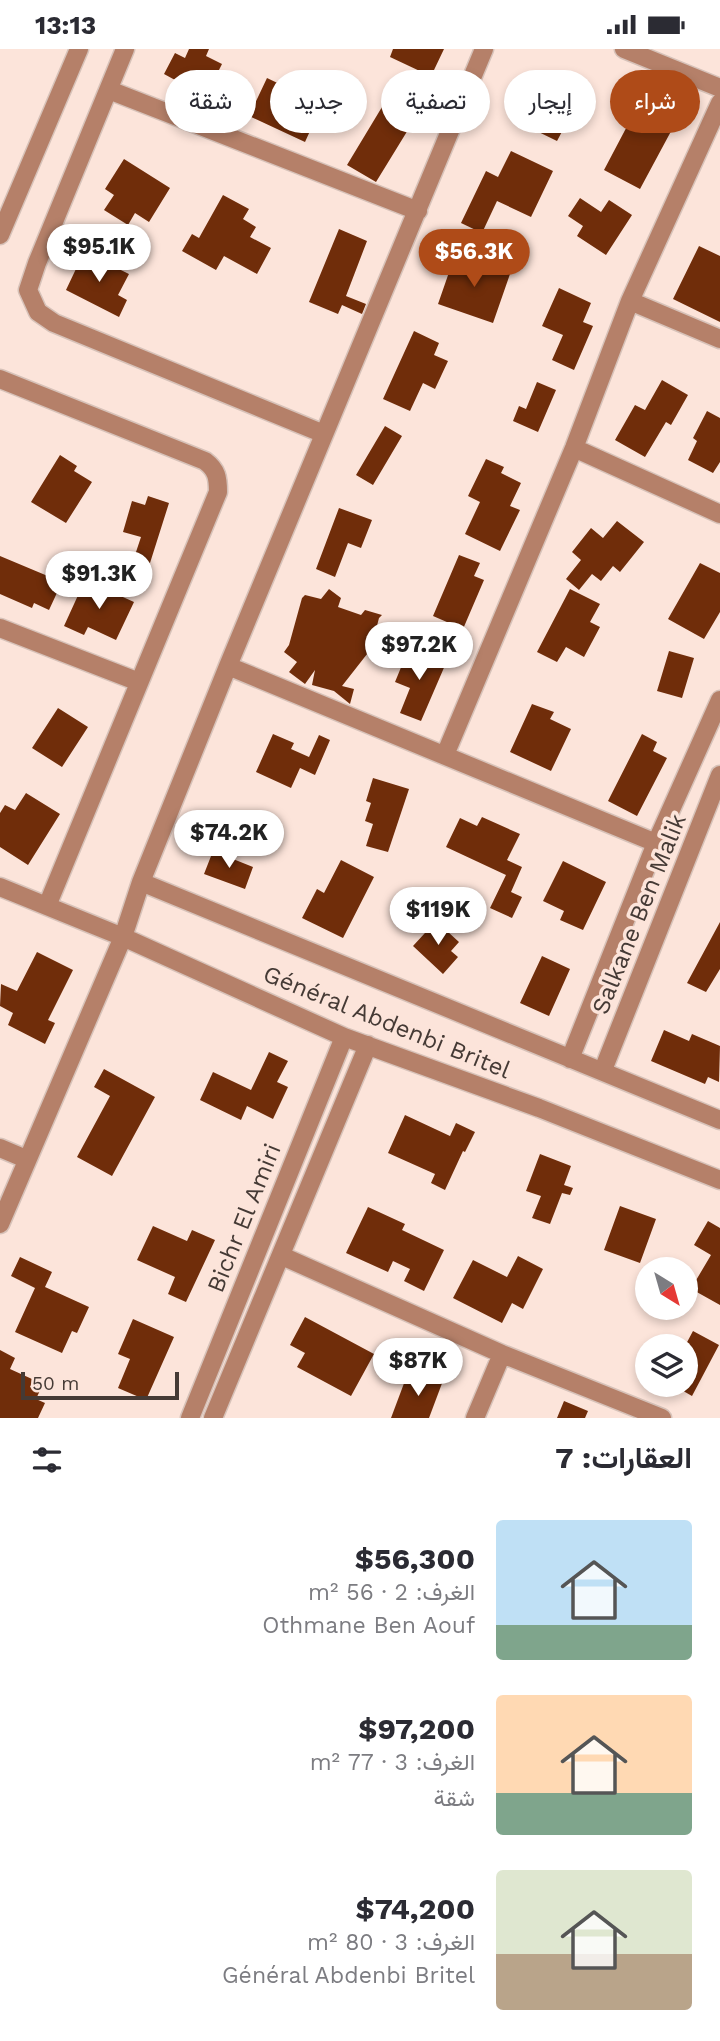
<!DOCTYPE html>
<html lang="ar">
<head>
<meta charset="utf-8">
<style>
	:root { --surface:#fff; --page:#f2f2f3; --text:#2b2b33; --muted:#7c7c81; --accent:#af4b18 }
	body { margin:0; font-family:"Work Sans",Vazirmatn,sans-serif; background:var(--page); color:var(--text); direction:rtl; height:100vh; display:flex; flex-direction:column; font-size:26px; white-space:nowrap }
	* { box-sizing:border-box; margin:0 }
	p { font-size:23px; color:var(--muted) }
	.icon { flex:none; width:38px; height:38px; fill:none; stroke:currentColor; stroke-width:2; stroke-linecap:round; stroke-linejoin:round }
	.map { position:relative; height:1369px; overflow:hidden; direction:ltr }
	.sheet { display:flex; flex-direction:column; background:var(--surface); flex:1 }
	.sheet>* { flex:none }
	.hud { position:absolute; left:21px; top:21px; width:679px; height:63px; direction:rtl; display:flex; gap:14px }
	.needle { width:46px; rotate:143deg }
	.controls { position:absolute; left:635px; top:1208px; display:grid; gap:14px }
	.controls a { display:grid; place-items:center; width:63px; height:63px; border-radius:50%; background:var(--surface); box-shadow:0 4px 10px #0003; font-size:35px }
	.scale { position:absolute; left:21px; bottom:18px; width:158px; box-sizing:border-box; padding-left:7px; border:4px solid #453a35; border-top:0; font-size:19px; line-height:24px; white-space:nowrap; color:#453a35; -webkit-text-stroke:5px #fce4da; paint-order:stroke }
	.price { position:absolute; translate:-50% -60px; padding:0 16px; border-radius:24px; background:#fff; color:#222; font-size:23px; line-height:46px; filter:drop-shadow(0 2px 4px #0008) }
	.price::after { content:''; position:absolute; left:50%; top:42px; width:21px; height:16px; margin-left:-10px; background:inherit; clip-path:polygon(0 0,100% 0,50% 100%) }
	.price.selected { background:var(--accent); color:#fff }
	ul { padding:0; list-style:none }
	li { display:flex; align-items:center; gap:21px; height:175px; padding:0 28px }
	li span { display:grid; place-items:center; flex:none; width:196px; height:140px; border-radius:7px; color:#555 }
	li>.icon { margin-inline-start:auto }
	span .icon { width:84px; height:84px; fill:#fffc; stroke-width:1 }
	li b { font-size:30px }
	h2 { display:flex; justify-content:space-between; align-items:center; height:84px; padding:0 28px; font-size:30px }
	.tag { padding:0 24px; border-radius:32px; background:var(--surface); box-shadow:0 4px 10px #0003; font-size:24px; line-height:63px }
	.tag.selected { background:var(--accent); color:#fff }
	.status { display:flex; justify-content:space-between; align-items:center; height:49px; padding:0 35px; background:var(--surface); direction:ltr }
	.status svg { height:19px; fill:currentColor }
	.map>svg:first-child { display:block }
	.building { fill:#702d0a }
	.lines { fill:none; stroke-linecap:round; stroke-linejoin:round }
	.minor-casing { stroke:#d7c2b9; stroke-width:21 }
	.minor { stroke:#b58069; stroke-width:18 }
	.labels { text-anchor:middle; stroke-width:7; stroke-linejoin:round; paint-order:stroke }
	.street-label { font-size:24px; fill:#453a35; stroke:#fce4da }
</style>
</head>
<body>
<div class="status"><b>13:13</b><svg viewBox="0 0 49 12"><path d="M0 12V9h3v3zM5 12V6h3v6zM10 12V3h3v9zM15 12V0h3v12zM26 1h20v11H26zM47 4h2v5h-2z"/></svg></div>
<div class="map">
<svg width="720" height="1369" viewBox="0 0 720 1369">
	<rect width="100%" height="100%" fill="#fce4da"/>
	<path class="building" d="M 189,0 L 209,0 L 206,7 L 222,15 L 208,43 L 194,36 L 188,49 L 170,40 L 175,31 L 164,25 L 175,4 L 185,9 Z
		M 393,0 L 444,0 L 424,42 L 417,39 L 424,24 L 390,8 Z
		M 537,25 L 563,37 L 560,42 L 573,49 L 560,74 L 565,77 L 557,92 L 514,71 Z
		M 267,29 L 290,40 L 288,44 L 312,54 L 307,67 L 315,71 L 305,93 L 249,67 Z
		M 643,47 L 654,53 L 651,59 L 676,73 L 640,140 L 604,121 Z
		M 382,58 L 411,76 L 376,133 L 347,116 Z
		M 511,102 L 553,122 L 531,168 L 497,152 L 482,184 L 461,174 L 486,122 L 498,128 Z
		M 124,110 L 170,139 L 149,173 L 135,164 L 128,176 L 104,161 L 114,146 L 105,140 Z
		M 223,146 L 249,160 L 243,170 L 256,178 L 250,188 L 271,199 L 257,225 L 224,207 L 216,221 L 182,202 L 192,185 L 199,189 Z
		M 580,149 L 601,163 L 609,151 L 632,166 L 606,206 L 577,187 L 583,177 L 568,167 Z
		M 339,180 L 367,192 L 346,247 L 366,255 L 362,265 L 342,256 L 338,265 L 309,253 Z
		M 699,197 L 720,207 L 720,273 L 673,250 Z
		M 84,203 L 129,225 L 118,246 L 127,251 L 119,268 L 66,241 Z
		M 455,206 L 510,225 L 493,274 L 438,255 Z
		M 559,239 L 591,254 L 583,273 L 593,277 L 574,321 L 552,311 L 563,286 L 542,277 Z
		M 414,282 L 439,294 L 434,306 L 448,312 L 435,340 L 423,334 L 410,362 L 383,350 Z
		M 662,331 L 688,346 L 671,376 L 666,373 L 645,408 L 615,391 L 635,356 L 645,361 Z
		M 537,333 L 556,341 L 538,383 L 513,372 L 519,357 L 526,360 Z
		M 707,362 L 720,369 L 720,413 L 713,424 L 688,411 L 697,392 L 693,389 Z
		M 385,377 L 402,387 L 373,436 L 356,426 Z
		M 60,406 L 77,417 L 74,422 L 92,433 L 66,474 L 31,453 Z
		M 486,410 L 504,418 L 501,424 L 521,434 L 510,457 L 520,461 L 500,502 L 465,485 L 480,453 L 468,447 Z
		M 148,447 L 169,454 L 150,514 L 134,509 L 141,488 L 123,483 L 132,452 L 145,456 Z
		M 339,459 L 372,471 L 361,499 L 348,494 L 335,528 L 316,520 Z
		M 617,472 L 644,493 L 620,523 L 613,517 L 601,532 L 592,525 L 579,541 L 566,530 L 581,511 L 572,503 L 591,479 L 603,489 Z
		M 459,506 L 480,514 L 474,527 L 484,531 L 463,580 L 433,567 Z
		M 0,507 L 62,533 L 49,561 L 34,554 L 32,559 L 0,545 Z
		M 700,514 L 720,524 L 720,563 L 704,590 L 668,570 Z
		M 85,531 L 134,553 L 116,591 L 88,578 L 84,586 L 64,577 Z
		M 329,540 L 341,549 L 338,558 L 361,566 L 365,561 L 382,566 L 379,569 L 371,600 L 342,637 L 354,640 L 350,655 L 334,642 L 312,636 L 315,621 L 305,635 L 289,623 L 297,613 L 284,603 L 289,596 L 302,549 L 305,546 L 321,550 Z
		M 570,540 L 600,555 L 590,573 L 600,578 L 584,608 L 566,598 L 557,613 L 537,603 Z
		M 409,599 L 446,614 L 421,672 L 400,664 L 410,639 L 395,633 Z
		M 669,602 L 694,609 L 682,649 L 657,642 Z
		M 532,655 L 554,663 L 550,670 L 571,680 L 551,722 L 510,703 Z
		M 58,659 L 88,678 L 62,718 L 32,699 Z
		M 273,685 L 294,694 L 291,700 L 309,708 L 319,686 L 330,691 L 315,726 L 300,719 L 291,739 L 256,723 Z
		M 642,685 L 657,693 L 653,702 L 667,709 L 637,767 L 608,752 Z
		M 373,729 L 409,740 L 388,803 L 366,797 L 373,775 L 365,772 L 371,754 L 366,752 Z
		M 26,744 L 60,765 L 28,816 L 0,798 L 0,764 L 5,756 L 15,761 Z
		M 482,768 L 520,785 L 507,811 L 522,818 L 511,843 L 522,848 L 512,869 L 490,859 L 506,826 L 446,798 L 460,769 L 477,777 Z
		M 213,802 L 253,818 L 245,840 L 204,825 Z
		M 341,811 L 374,828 L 343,889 L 302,869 L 317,840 L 324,844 Z
		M 563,812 L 606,833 L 583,881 L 560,871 L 564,862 L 543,852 Z
		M 436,872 L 459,893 L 451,902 L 458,908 L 443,925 L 413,897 Z
		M 720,873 L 720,920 L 706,943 L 687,934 Z
		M 37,903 L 73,921 L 48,971 L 55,974 L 45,995 L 8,976 L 13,964 L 0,957 L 1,935 L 17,942 Z
		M 542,907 L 570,920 L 549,967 L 520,954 Z
		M 664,981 L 689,992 L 692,985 L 720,997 L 719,1033 L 708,1028 L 705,1035 L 651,1012 Z
		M 269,1003 L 288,1012 L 277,1033 L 288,1038 L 273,1070 L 247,1057 L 241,1071 L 200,1051 L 213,1023 L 251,1041 Z
		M 104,1020 L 155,1048 L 112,1127 L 77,1108 L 110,1047 L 94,1038 Z
		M 405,1066 L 450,1087 L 456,1074 L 475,1083 L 465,1103 L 463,1102 L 445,1141 L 431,1134 L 435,1125 L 388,1104 Z
		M 540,1105 L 571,1117 L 564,1136 L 573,1139 L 570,1146 L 562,1144 L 550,1175 L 532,1169 L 541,1147 L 526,1142 Z
		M 620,1157 L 656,1170 L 640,1214 L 604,1201 Z
		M 368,1158 L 405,1175 L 402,1181 L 444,1201 L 424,1242 L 404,1232 L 410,1220 L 393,1212 L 388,1223 L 346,1204 Z
		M 708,1172 L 720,1179 L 720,1256 L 686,1237 L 688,1230 L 695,1233 L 711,1206 L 694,1196 Z
		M 153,1177 L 187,1192 L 192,1181 L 215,1191 L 186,1253 L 168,1245 L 175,1228 L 137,1211 Z
		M 518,1207 L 543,1220 L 523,1260 L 512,1254 L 502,1274 L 453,1249 L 473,1211 L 507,1228 Z
		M 20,1208 L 52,1223 L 45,1238 L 89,1258 L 77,1284 L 72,1282 L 62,1304 L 15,1283 L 35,1239 L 11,1227 Z
		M 305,1268 L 374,1305 L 351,1347 L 297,1318 L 305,1304 L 290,1296 Z
		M 133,1270 L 174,1288 L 146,1351 L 118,1339 L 130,1310 L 118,1305 Z
		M 693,1282 L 719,1296 L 692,1347 L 671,1335 L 686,1335 L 686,1297 L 667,1297 L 671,1289 L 685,1297 Z
		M 0,1301 L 15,1309 L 10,1320 L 43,1335 L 36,1350 L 45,1354 L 38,1369 L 0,1369 Z
		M 426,1322 L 444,1329 L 429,1369 L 391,1369 L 406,1329 L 421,1335 Z
		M 564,1352 L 588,1362 L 585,1369 L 557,1369 Z"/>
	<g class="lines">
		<g class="minor-casing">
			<path id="minor" d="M 125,0 L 37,214 L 28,241 L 38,263 L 54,274 L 324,385
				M 624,0 L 720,39
				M 109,41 L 418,162
				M 0,186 L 79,0
				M 630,252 L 720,290
				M 0,330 L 205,412 C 217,421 218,429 218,443 L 47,857
				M 574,399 L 720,465
				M 0,579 L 139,633
				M 228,617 L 656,794
				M 445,706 L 574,399 L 630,252 L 720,54
				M 141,833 L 720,1071
				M 0,838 L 123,888 L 344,988 L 539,1059 L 720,1131
				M 570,1010 L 656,794 L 720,651
				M 603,1021 L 720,726
				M 0,1099 L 26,1110
				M 0,1175 L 123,888 L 141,833 L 228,617 L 484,0
				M 282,1207 L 502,1305 L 662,1369
				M 190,1369 L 344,988
				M 213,1369 L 368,996
				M 475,1369 L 502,1305"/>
		</g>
		<use href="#minor" class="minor"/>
	</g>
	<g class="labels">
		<g class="street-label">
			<text transform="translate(639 865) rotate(-68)" y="8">Salkane Ben Malik</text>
			<text transform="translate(387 973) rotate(22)" y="8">Général Abdenbi Britel</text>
			<text transform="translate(244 1169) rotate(-68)" y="8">Bichr El Amiri</text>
		</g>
	</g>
</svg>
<div class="controls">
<a><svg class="needle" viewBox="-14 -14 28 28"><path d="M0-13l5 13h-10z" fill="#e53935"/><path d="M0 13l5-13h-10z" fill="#7c7c81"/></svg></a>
<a><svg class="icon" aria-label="layers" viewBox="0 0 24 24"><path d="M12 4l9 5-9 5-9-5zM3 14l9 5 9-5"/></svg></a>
</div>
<div class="scale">50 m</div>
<b class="price" style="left:99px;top:235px">$95.1K</b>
<b class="price selected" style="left:474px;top:240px">$56.3K</b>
<b class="price" style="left:99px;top:562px">$91.3K</b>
<b class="price" style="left:419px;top:633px">$97.2K</b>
<b class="price" style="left:229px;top:821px">$74.2K</b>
<b class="price" style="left:438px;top:898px">$119K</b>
<b class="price" style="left:418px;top:1349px">$87K</b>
<div class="hud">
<a class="tag selected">شراء</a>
<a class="tag">إيجار</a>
<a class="tag">تصفية</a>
<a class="tag">جديد</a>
<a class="tag">شقة</a>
</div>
</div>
<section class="sheet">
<h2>العقارات: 7<svg class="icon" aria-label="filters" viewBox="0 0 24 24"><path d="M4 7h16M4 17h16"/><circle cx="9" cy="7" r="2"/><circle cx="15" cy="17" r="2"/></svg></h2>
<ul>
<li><span style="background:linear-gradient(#bfe0f5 75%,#7fa58c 0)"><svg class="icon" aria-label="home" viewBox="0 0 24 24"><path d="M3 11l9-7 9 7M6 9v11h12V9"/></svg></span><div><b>$56,300</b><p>الغرف: 2 · 56 m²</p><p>Othmane Ben Aouf</p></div></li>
<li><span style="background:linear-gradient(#ffd9b3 70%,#7fa58c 0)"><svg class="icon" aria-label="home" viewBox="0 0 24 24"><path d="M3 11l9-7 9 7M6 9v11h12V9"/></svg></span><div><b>$97,200</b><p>الغرف: 3 · 77 m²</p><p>شقة</p></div></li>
<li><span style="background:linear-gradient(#dfe7d0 60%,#b9a48a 0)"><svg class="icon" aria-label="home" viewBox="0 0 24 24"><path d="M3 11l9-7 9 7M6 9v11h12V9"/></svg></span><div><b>$74,200</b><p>الغرف: 3 · 80 m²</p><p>Général Abdenbi Britel</p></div></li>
</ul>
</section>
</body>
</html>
